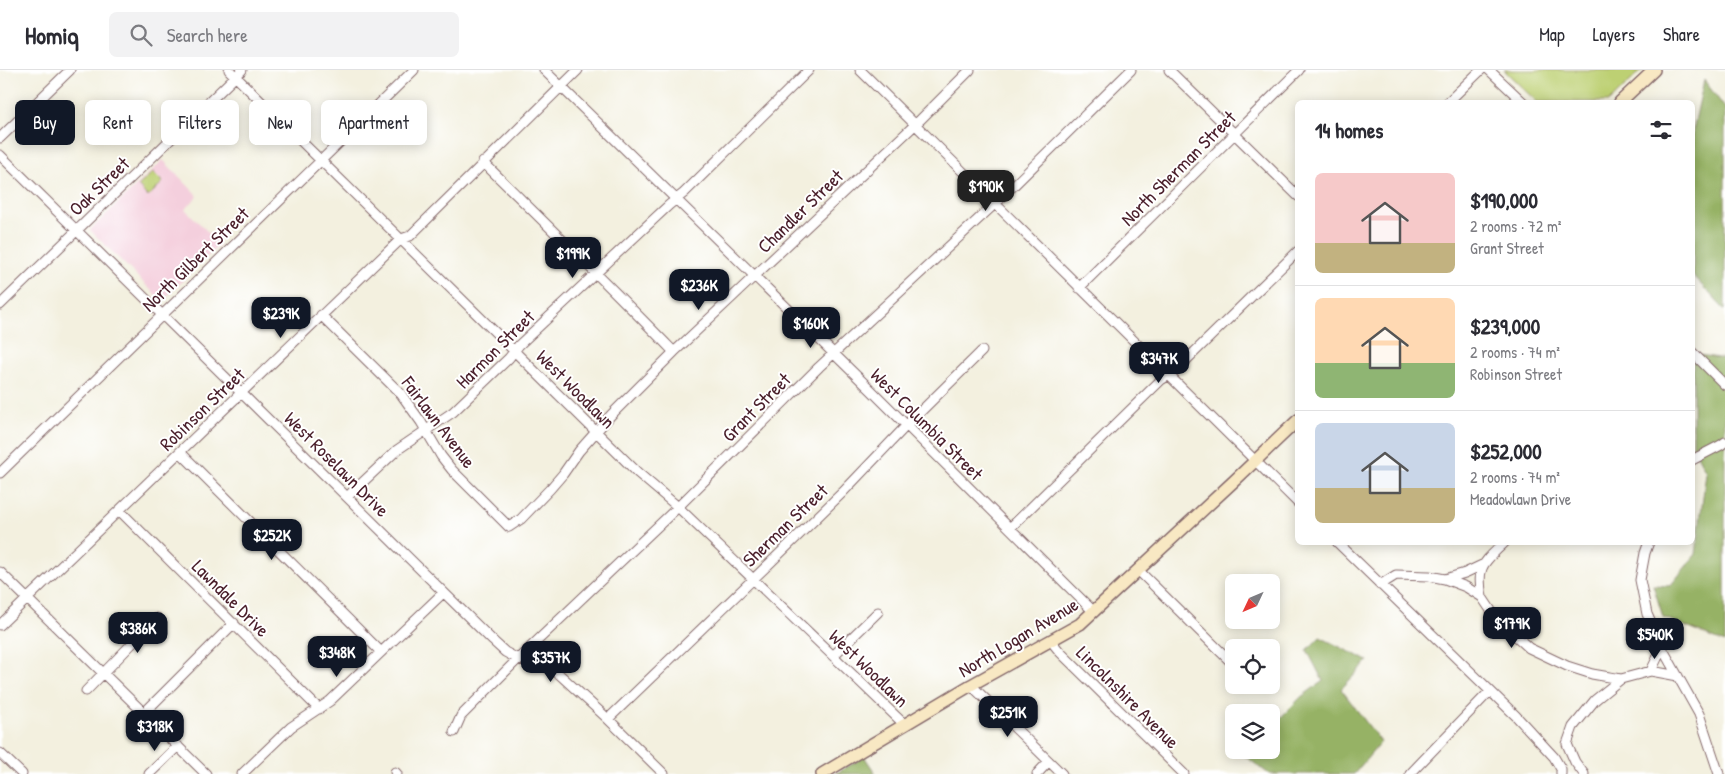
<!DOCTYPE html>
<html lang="en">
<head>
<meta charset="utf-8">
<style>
	:root { --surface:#fff; --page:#f2f2f3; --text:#2b2b33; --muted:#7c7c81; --line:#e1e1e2; --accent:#111827 }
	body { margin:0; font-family:"Patrick Hand",sans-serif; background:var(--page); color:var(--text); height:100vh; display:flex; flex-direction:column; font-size:19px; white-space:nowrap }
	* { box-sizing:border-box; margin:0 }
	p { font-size:16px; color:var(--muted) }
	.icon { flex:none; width:28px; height:28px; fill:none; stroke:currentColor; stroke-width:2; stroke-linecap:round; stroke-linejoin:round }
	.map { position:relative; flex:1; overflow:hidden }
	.drawer { position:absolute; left:1295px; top:30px; width:400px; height:445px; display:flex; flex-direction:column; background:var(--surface); border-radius:8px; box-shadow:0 2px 12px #0003 }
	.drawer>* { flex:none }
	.hud { position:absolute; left:15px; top:30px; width:475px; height:45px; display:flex; gap:10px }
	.needle { width:32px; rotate:226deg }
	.controls { position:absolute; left:1225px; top:504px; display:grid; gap:10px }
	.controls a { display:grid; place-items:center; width:55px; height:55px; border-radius:8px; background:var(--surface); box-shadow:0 2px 12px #0003; font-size:25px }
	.price { position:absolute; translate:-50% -42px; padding:0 11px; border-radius:10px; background:var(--accent); color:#fff; font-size:16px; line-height:32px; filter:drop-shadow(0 1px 2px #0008) }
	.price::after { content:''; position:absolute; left:50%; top:30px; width:15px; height:11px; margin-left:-8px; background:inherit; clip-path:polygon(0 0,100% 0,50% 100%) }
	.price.current { background:#222; color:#fff }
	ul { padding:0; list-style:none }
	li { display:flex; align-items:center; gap:15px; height:125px; padding:0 20px }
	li+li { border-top:1px solid var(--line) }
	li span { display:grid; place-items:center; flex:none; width:140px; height:100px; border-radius:8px; color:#555 }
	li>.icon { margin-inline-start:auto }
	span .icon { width:60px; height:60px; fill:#fffc; stroke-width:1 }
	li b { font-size:21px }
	h2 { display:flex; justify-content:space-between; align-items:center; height:60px; padding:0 20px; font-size:21px }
	.pill { padding:0 18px; border-radius:8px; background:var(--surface); box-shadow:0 2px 12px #0003; font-size:18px; line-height:45px }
	.pill.current { background:var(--accent); color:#fff }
	header { display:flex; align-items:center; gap:30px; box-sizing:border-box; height:70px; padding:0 25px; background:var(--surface); border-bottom:1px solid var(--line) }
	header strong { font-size:24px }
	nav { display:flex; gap:28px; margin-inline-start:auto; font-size:18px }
	.search { width:350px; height:45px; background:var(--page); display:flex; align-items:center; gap:12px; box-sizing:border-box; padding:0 18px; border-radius:8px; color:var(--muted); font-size:19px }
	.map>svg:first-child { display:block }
	.built { fill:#f4cfdd }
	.green { fill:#bdd073; stroke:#84784f }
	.forest { fill:#96b265; stroke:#706848 }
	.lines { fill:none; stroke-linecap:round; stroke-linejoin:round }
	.street-casing { stroke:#85686a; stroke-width:11 }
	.secondary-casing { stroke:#85686a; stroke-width:14 }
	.street { stroke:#fff; stroke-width:9 }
	.secondary { stroke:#f8e8c3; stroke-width:11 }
	.labels { text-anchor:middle; stroke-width:4; stroke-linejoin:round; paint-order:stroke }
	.street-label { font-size:19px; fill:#4a1f2b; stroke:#fff }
</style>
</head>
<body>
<header>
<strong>Homiq</strong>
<div class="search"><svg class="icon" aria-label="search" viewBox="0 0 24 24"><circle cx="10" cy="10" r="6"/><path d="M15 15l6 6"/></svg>Search here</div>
<nav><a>Map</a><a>Layers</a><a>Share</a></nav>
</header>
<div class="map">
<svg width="1725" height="704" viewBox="0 0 1725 704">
	<rect width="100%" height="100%" fill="#fff"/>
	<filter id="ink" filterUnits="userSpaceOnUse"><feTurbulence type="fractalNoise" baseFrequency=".02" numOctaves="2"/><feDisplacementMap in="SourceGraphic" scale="10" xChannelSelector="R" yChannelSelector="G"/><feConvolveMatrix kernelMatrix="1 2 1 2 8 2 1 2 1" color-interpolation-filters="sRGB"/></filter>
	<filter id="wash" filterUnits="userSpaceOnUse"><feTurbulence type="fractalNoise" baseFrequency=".0096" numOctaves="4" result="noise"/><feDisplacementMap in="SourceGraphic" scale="20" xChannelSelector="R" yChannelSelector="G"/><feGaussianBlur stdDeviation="1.12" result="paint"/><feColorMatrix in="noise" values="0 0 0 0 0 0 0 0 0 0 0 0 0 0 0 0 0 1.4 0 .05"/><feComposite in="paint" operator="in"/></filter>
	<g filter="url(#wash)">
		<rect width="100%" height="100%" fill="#f3f0df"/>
		<path class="built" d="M 163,90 L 198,126 L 185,139 L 220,174 L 162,231 L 90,160 Z"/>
		<path class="green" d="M 1504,0 L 1642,0 L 1609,32 L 1537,32 Z
			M 153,102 L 163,112 L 148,127 L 138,116 Z"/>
		<path class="forest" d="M 1704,10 L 1725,38 L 1725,240 L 1693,206 L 1693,60 Z
			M 1693,284 L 1725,289 L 1725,573 L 1663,547 L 1653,515 L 1670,516 L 1696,484 L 1706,402 L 1693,377 Z
			M 1320,567 L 1368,591 L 1341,619 L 1381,672 L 1354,704 L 1269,704 L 1245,686 L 1250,680 L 1271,680 L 1271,657 L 1301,627 L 1323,611 L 1307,580 Z
			M 864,686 L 876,704 L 835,704 L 864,687 Z"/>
	</g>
	<g filter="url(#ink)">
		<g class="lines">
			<g class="street-casing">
				<path id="street" d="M 229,0 L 638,403 L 678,437 L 905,655
					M 544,0 L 870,319 L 1094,542
					M 860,0 L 1298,433
					M 1169,0 L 1298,126
					M 1489,0 L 1523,32
					M 1448,32 L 1481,0
					M 0,68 L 70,0
					M 0,85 L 493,571 L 505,582 L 518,589 L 539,593 L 559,604 L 608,649 L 664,704
					M 483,92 C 547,155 611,217 674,282
					M 1079,218 L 1299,0
					M 0,235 L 242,0
					M 321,245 L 401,324 L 421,352 L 441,386 L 452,400 L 509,457 L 521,449 L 550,419 L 563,404 L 579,381 L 611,345 L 674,282 L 920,50 L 970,0
					M 1692,282 L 1725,315
					M 180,382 L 381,582
					M 1692,390 L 1721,375 L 1725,372
					M 0,403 L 414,0
					M 347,427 L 397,380 L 453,342 L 509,288 L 519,275 L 669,135 L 684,123 L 809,0
					M 120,441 L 319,639
					M 1010,458 L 1161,310 L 1174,302 L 1298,181
					M 1337,472 L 1516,646 L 1554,687 L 1561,699 L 1561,704
					M 1649,472 L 1645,483 L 1640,510 L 1647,544 L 1662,578 L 1699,644 L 1719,704
					M 1138,500 L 1234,595
					M 0,502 L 206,704
					M 1445,509 L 1465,503 L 1482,495
					M 1380,515 L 1396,505 L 1429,506 L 1445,509 L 1466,517 L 1482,527 L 1496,548 L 1529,578 L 1567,596 L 1592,604 L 1621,609 L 1651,601 L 1678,606
					M 1482,527 C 1476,495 1484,493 1505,472
					M 0,555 L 401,169 L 410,166 L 578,0
					M 1051,571 L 1060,582 L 1184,704
					M 833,586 L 878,542
					M 1651,601 L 1662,578
					M 971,615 L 1062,704
					M 86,621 L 157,548
					M 144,643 L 234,553
					M 608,649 L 771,492 L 843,422 L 906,356 L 982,281
					M 454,662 L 461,646 L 518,589 L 678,437 L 819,297 L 999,130 L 1131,0
					M 0,683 L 22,704
					M 395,702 L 397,704
					M 149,704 L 178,676
					M 242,704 L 291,657 L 330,631 L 443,523
					M 1037,704 L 1049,691
					M 1410,704 L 1489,622
					M 1584,704 L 1575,692 L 1567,674 L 1573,657 L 1595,630 L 1621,609"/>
			</g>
			<g class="secondary-casing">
				<path id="secondary" d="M 1620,32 L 1654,0
					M 822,704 L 971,615 L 1080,554 L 1233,412 L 1298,350"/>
			</g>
			<use href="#street" class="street"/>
			<use href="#secondary" class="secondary"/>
		</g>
	</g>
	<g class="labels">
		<g class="street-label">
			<text transform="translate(1178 98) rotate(-45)" y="7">North Sherman Street</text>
			<text transform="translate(99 116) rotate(-44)" y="7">Oak Street</text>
			<text transform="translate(800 141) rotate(-44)" y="7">Chandler Street</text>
			<text transform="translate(195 189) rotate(-44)" y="7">North Gilbert Street</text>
			<text transform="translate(495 279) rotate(-45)" y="7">Harmon Street</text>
			<text transform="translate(576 319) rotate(45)" y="7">West Woodlawn</text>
			<text transform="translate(756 337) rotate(-45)" y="7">Grant Street</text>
			<text transform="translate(202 339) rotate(-44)" y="7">Robinson Street</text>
			<text transform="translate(439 352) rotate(53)" y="7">Fairlawn Avenue</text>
			<text transform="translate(927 354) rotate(45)" y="7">West Columbia Street</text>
			<text transform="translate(337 394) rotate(45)" y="7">West Roselawn Drive</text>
			<text transform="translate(785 455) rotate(-44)" y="7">Sherman Street</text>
			<text transform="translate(231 528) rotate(45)" y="7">Lawndale Drive</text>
			<text transform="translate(1018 567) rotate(-31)" y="7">North Logan Avenue</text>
			<text transform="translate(869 598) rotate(44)" y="7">West Woodlawn</text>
			<text transform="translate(1128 627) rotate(45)" y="7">Lincolnshire Avenue</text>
		</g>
	</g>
</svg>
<div class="controls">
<a><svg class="needle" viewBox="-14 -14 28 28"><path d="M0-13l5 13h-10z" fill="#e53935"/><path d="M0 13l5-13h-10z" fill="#7c7c81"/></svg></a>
<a><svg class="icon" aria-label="locate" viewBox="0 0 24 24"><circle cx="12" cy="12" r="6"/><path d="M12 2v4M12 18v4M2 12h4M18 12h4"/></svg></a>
<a><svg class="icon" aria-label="layers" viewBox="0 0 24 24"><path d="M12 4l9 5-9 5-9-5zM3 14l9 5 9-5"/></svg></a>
</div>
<b class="price current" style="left:986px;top:142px">$190K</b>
<b class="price" style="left:573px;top:209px">$199K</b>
<b class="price" style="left:699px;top:241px">$236K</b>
<b class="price" style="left:281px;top:269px">$239K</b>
<b class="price" style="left:811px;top:279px">$160K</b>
<b class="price" style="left:1159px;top:314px">$347K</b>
<b class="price" style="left:272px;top:491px">$252K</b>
<b class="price" style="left:1512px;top:579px">$179K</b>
<b class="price" style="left:138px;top:584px">$386K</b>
<b class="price" style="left:1655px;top:590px">$540K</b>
<b class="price" style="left:337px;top:608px">$348K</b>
<b class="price" style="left:551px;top:613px">$357K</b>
<b class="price" style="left:1008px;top:668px">$251K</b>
<b class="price" style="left:155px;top:682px">$318K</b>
<div class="hud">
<a class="pill current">Buy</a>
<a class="pill">Rent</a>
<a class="pill">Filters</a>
<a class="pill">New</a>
<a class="pill">Apartment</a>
</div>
<section class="drawer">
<h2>14 homes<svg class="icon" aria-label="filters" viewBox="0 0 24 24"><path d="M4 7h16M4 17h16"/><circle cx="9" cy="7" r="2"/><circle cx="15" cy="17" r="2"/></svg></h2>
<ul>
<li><span style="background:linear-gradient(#f6c9c9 70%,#c2b280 0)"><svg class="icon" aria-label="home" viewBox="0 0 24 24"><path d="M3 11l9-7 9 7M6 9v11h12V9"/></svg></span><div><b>$190,000</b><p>2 rooms · 72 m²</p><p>Grant Street</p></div></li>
<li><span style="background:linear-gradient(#ffd9b3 65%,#8fb573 0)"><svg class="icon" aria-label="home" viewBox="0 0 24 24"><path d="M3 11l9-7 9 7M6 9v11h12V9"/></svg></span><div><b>$239,000</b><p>2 rooms · 74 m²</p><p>Robinson Street</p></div></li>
<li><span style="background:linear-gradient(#c9d6e8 65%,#c2b280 0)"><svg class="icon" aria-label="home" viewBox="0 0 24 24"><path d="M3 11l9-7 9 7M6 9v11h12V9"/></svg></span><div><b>$252,000</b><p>2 rooms · 74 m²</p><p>Meadowlawn Drive</p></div></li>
</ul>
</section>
</div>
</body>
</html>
